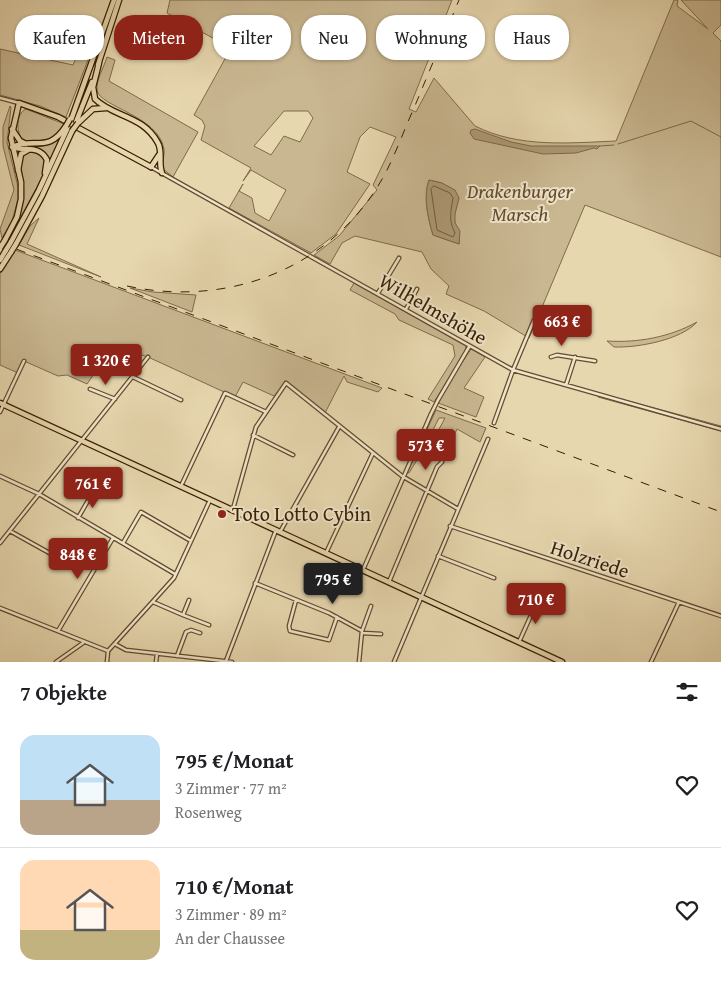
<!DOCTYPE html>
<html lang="de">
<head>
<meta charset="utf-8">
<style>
	:root { --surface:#fff; --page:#f2f2f2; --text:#202124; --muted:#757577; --line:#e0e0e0; --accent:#8f2418 }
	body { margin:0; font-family:"Gentium Book Plus",serif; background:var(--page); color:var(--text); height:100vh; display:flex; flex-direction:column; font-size:19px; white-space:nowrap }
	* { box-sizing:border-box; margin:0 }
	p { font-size:16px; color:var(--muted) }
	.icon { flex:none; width:28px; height:28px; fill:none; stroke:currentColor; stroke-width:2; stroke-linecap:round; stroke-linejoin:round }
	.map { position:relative; height:662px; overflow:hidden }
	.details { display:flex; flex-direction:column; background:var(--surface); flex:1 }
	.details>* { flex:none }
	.hud { position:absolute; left:15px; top:15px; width:691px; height:45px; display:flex; gap:10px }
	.price { position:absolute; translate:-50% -42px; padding:0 11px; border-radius:5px; background:var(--accent); color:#fff; font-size:16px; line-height:32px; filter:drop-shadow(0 1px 2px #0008) }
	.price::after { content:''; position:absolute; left:50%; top:30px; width:15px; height:11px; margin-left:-8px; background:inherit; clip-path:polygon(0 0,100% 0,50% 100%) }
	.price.selected { background:#222; color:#fff }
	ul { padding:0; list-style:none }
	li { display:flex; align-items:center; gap:15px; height:125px; padding:0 20px }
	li+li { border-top:1px solid var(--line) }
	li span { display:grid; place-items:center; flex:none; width:140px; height:100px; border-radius:15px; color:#555 }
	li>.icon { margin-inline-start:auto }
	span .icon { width:60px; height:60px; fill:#fffc; stroke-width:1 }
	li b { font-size:21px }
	h2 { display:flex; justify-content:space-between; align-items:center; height:60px; padding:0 20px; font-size:21px }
	.pill { padding:0 18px; border-radius:20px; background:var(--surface); box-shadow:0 1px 4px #0004; font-size:18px; line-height:45px }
	.pill.selected { background:var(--accent); color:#fff }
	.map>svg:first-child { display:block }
	.green { fill:#c9b791; stroke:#806a49; fill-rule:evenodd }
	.water { fill:#ab9874; stroke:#7d6746 }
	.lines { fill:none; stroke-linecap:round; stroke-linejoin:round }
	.shore { stroke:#715a3a; stroke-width:1 }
	.stream { stroke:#7d6746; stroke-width:1 }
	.minor-casing { stroke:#634c2c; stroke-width:5 }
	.primary-casing { stroke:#371d01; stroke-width:7 }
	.trunk-casing { stroke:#371d01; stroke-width:7 }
	.minor { stroke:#efe5cb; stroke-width:2.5 }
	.primary { stroke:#e7d7af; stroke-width:4.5 }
	.trunk { stroke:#e7d7af; stroke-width:4.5 }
	.rail { stroke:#371d01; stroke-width:1; stroke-dasharray:9 9; stroke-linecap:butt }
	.minor-bridge-casing { stroke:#634c2c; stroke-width:5; stroke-linecap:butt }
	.primary-bridge-casing { stroke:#371d01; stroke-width:7; stroke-linecap:butt }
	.trunk-bridge-casing { stroke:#371d01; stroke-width:7; stroke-linecap:butt }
	.minor-bridge { stroke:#efe5cb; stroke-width:2.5 }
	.primary-bridge { stroke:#e7d7af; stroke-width:4.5 }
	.trunk-bridge { stroke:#e7d7af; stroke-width:4.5 }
	.poi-dot { fill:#8f2418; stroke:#efe5cb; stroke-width:2 }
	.labels { text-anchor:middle; stroke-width:4; stroke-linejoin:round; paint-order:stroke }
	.park-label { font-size:20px; font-style:italic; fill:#634b2c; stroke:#efe5cb }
	.street-label { font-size:20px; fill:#371d01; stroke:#efe5cb }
	.poi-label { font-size:20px; fill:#371d01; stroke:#efe5cb; text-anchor:start }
</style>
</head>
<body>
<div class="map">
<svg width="721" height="662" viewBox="0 0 721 662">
	<rect width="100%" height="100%" fill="#e7d7af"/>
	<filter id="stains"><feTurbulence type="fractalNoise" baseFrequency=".004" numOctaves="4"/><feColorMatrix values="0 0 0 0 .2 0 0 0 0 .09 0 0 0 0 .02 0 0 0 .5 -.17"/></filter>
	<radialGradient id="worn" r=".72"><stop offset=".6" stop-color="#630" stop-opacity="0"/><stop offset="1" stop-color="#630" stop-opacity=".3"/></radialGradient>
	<path class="green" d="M 170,0 L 452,0 L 409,109 L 416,112 L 434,78 L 475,126 C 519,148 568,143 616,141 L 674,0 L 678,0 L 677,6 L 708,29 L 681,0 L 721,0 L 721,25 L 713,33 L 721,41 L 721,257 L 585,205 L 529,338 L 484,311 L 446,294 L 449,286 L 431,269 L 422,252 L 355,236 L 342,243 L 330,264 L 314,255 L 339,236 L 377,190 L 373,185 L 396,137 L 370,127 L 360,137 L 347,172 L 370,184 L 336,234 L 311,253 L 229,208 L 243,184 L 239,191 L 252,198 L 255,213 L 269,221 L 286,190 L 251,170 L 243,181 L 251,168 L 201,140 L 205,126 L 202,120 L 194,115 L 231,48 L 167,13 ZM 284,111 L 308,111 L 313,118 L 300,142 L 284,136 L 271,155 L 254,146 ZM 429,180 L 442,183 L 459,198 C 457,205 453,215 455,223 C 459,233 460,233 459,244 L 433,235 C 428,219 423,196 429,180 Z
		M 89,34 L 98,34 L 66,117 L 40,106 L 0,95 L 0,49 L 73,65 L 84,39 Z
		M 107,57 L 115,60 L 109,81 L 198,132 L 173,177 L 162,168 C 162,161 165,155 164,149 C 158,115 99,107 97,90 C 96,80 104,67 107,57 Z
		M 10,106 L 11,108 L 7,142 L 18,187 L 18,199 L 12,221 L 2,238 L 0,229 L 14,190 L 3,146 L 3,127 Z
		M 26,109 L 64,124 C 55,143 43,143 24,142 C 16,134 15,114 26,109 Z
		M 60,139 L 49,163 L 47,157 L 40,149 L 17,148 L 43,146 Z
		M 32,150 L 41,153 L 45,161 L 44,174 L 8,241 C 8,230 21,215 23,202 C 26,186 19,171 22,155 Z
		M 39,218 L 27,244 L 101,277 L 19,245 L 30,226 Z
		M 15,250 L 382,388 L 378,392 L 347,382 L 344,376 L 325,413 L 286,382 L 274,396 L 243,382 L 235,397 L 148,357 L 113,346 L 87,384 L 67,375 L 58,376 L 24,361 L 18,373 L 0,365 L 0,274 Z
		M 354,283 L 466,346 L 465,352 L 434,402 L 428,399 L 455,356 L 453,345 L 399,320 L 395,314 L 352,291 L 350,290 Z
		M 130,288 L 153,292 L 196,295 L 192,312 Z
		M 697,322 C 681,340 637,348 614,347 L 607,341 C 638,343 670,337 697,322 Z
		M 471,349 L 485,357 L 464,388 L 484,397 L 476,417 L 438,403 L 443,391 Z
		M 599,393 L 721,426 L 721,431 L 598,397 Z
		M 436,410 L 486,428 L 480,442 L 457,429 L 446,453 L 435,447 L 438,431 L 445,418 L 439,418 L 429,438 L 434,441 L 434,446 L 425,447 L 409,473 L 407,473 Z"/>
	<path class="water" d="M 475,129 L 511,142 L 531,146 L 600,146 L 597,149 L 594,148 L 576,153 L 543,154 L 474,139 L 470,133 L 471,130 Z
		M 429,180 L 442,183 L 455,190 L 459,198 L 455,214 L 455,223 L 460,231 L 459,244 L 433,235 C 428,218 423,197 429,180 Z"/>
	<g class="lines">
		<path class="shore" d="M 434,186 L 450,193 L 453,198 C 451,211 448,220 455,233 L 453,237 L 437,230 L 431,189 Z"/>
		<path class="stream" d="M 618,144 L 691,121 L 721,137
			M 600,146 L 614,145"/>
		<g class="minor-casing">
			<path id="minor" d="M 0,98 L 19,103
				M 151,167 L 513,370 L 721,429
				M 378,293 L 399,258
				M 406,309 L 417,289
				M 551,357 L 557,355 L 595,361
				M 513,370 L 534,320
				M 133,377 L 181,400
				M 566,385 L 575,357
				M 90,389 L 115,399
				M 438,400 L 469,347
				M 0,412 L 24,361
				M 494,423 L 513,370
				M 253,435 L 293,455
				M 0,476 L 39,494 L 175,574
				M 181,486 L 225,393 L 266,412
				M 233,509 L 256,427 L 286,383 L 402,476 L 458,509
				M 78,518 L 93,492
				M 450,526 L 721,616
				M 10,531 L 62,560
				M 280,532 L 339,427
				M 0,543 L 148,357
				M 123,543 L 141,512 L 191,541
				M 326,553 L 373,453
				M 438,556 L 494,578
				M 363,570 L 431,414
				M 389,582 L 437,467 L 442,462
				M 255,583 L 329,613 L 362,631 L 359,662
				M 296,600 L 289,626 L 290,631 L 329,640 L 337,617
				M 153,602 L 183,615 L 189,600
				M 0,608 L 108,651 L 174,578 L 210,500
				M 183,615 L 209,625
				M 58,631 L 113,538
				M 362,631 L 371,606
				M 363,633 L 381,634
				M 519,642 L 537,602
				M 115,644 L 126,650 L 232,662
				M 177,656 L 186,632 L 191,630 L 200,633
				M 226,661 L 276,530
				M 56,662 L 83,643
				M 107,662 L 108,651
				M 156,662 L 157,654
				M 394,662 L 488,439
				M 651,662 L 679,602"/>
		</g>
		<g class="primary-casing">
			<path id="primary" d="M 5,240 L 17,217 L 21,199 L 21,182 L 11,138 L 19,103 L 58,117 L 151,167
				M 0,403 L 562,662"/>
		</g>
		<g class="trunk-casing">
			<path id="trunk" d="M 99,63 L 93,87 L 95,99 C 113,117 143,115 158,143 C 163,152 158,163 162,173
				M 98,65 L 119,0
				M 71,120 L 114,0
				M 76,122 L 92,82
				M 78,123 L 93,109 L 106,108
				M 12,129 L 20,141 L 26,144
				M 12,147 C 25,152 39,144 47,160 L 45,173
				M 12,147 C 35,137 48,154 66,126
				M 151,167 L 159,155
				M 18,170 L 21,154 L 28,150
				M 11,242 L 39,190 L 68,127
				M 16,244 L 42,196 L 72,131
				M 0,260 L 6,250
				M 0,269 L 11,252"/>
		</g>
		<use href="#minor" class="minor"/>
		<use href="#primary" class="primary"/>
		<use href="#trunk" class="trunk"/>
		<path class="rail" d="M 0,243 L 721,512
			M 127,286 C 229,308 334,268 385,174 C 396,153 404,130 414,108 C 429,72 444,36 459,0"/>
		<g class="minor-bridge-casing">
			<path id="minor-bridge" d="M 431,414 L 438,400"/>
		</g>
		<g class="primary-bridge-casing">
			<path id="primary-bridge" d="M 0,248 L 5,240"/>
		</g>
		<g class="trunk-bridge-casing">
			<path id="trunk-bridge" d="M 66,126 L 70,119
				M 72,131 L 78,123
				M 6,250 L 11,242
				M 11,252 L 16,244"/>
		</g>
		<use href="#minor-bridge" class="minor-bridge"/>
		<use href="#primary-bridge" class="primary-bridge"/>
		<use href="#trunk-bridge" class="trunk-bridge"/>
	</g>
	<circle class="poi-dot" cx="222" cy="514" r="5"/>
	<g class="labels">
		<g class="park-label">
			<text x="520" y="198">Drakenburger<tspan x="520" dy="23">Marsch</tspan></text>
		</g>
		<g class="street-label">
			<text transform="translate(433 309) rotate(30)" y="7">Wilhelmshöhe</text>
			<text transform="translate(590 559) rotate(18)" y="7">Holzriede</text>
		</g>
		<g class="poi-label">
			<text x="232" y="521">Toto Lotto Cybin</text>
		</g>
	</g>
	<rect width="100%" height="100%" filter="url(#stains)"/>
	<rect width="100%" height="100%" fill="url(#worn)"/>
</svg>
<b class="price" style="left:562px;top:347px">663 €</b>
<b class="price" style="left:106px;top:386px">1 320 €</b>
<b class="price" style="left:426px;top:471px">573 €</b>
<b class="price" style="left:93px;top:509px">761 €</b>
<b class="price" style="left:78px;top:580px">848 €</b>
<b class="price selected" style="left:333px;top:605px">795 €</b>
<b class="price" style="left:536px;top:625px">710 €</b>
<div class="hud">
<a class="pill">Kaufen</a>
<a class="pill selected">Mieten</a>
<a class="pill">Filter</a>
<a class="pill">Neu</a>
<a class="pill">Wohnung</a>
<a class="pill">Haus</a>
</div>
</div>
<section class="details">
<h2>7 Objekte<svg class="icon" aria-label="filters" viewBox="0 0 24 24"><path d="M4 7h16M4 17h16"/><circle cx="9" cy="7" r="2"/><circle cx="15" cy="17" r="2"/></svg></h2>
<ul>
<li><span style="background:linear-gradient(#bfe0f5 65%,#b9a48a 0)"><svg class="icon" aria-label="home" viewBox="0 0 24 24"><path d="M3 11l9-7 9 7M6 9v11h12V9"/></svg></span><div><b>795 €/Monat</b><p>3 Zimmer · 77 m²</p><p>Rosenweg</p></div><svg class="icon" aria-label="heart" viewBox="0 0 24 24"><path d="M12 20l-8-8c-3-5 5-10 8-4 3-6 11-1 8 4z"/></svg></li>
<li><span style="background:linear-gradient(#ffd9b3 70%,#c2b280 0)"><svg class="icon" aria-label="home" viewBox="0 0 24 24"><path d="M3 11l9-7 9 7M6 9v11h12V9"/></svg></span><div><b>710 €/Monat</b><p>3 Zimmer · 89 m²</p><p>An der Chaussee</p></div><svg class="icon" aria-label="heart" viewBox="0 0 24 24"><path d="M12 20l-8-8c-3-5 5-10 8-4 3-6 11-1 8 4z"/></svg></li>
</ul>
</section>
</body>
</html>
